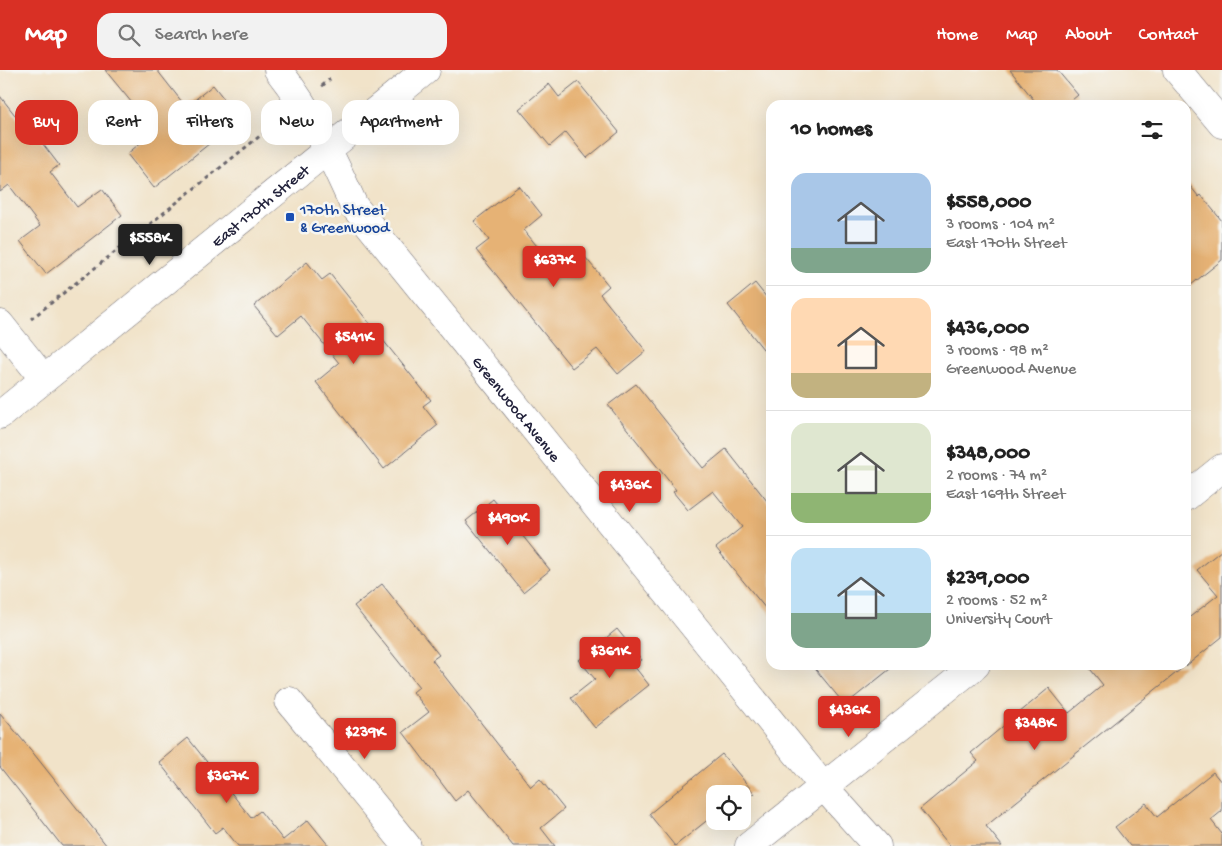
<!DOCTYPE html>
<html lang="en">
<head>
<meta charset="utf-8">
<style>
	:root { --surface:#fff; --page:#f2f2f2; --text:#222; --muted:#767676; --line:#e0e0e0; --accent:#d93025 }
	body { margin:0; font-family:"Gochi Hand",sans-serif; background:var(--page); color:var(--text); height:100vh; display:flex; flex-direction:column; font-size:19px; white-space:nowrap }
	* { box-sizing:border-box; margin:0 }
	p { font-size:16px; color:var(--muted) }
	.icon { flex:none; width:28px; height:28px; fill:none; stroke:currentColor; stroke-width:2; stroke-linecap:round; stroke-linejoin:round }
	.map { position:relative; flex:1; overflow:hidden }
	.side { position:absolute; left:766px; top:30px; width:425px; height:570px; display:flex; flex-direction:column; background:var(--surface); border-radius:15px; box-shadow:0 5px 20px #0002 }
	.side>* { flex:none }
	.guide { position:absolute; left:15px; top:30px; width:475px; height:45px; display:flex; gap:10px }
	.tools { position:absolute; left:706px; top:715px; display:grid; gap:10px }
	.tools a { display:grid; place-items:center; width:45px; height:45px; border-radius:10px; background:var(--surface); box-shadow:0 5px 20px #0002; font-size:25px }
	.price { position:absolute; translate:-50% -42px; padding:0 11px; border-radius:5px; background:var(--accent); color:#fff; font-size:16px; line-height:32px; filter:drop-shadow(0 1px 2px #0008) }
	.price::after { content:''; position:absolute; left:50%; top:30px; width:15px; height:11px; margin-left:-8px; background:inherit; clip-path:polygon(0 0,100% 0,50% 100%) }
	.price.active { background:#222; color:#fff }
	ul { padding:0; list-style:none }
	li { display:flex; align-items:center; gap:15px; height:125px; padding:0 25px }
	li+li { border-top:1px solid var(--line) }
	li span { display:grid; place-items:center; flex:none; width:140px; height:100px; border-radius:15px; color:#555 }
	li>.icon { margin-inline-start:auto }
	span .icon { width:60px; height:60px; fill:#fffc; stroke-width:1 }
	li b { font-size:21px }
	h2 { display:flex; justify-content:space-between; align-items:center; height:60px; padding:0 25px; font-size:21px }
	.pill { padding:0 18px; border-radius:15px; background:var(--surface); box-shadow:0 5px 20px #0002; font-size:18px; line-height:45px }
	.pill.active { background:var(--accent); color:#fff }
	header { display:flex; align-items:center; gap:30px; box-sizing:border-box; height:70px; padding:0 25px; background:var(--accent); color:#fff }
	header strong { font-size:24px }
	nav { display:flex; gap:28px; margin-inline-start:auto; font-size:18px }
	.search { width:350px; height:45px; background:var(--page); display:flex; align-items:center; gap:12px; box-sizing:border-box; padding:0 18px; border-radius:15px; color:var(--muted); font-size:19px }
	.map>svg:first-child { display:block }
	.building { fill:#e6b274 }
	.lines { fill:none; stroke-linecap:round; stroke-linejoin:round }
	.minor-casing { stroke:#6a666d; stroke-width:29 }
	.path { stroke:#6a666d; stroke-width:3; stroke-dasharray:4 4; stroke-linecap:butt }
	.minor { stroke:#fff; stroke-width:28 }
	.transit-dot { fill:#1a4fb4; stroke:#f6f6f2; stroke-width:2 }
	.labels { text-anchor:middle; stroke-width:5; stroke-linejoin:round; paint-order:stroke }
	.street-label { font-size:16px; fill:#22223b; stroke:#f6f6f2 }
	.transit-label { font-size:16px; fill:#164399; stroke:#f6f6f2; text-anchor:start }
</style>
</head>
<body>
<header>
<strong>Map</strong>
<div class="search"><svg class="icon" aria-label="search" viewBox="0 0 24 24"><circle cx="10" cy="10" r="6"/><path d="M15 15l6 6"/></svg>Search here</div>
<nav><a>Home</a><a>Map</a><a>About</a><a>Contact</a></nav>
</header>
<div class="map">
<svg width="1222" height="776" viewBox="0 0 1222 776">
	<rect width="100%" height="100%" fill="#f6f6f2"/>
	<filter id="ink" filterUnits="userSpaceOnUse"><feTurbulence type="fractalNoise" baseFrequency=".02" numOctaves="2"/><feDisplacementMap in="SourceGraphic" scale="10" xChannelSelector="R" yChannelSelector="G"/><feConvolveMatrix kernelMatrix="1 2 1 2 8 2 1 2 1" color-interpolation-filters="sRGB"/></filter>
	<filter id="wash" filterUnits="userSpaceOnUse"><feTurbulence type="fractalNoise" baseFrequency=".0096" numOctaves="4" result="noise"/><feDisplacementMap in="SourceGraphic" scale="20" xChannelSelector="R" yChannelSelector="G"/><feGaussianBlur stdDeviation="1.12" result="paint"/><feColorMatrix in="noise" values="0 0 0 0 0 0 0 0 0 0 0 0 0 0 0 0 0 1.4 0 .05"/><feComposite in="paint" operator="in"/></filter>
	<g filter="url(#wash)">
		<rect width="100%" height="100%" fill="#f1e3c9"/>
		<g id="blocks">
			<path class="building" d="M 105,0 L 157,0 L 186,37 L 213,15 L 240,49 L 154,118 L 127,84 L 155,61 Z
				M 1010,0 L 1057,0 L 1078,25 L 1066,35 L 1038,35 Z
				M 578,12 L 619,62 L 587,88 L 566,62 L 550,76 L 519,39 L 549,14 L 559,27 Z
				M 0,26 L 26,59 L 29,56 L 59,95 L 50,102 L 77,137 L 102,119 L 122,145 L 46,204 L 20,171 L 40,156 L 9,115 L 0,122 Z
				M 1186,111 L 1199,127 L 1201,125 L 1222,151 L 1222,190 L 1186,219 Z
				M 519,116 L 542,145 L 524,160 L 561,206 L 585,187 L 609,216 L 600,224 L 646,281 L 618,304 L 597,279 L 572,298 L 476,180 L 489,170 L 474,151 Z
				M 307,192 L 322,210 L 330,204 L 431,330 L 423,336 L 438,355 L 384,399 L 316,312 L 339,293 L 301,246 L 278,265 L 254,236 Z
				M 755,213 L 771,233 L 771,289 L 728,235 Z
				M 636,314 L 703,398 L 726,379 L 771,436 L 771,545 L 716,478 L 742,457 L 713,421 L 688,440 L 673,422 L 676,420 L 608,335 Z
				M 493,429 L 550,500 L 523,522 L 466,451 Z
				M 1222,480 L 1222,567 L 1186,596 L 1186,550 L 1218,525 L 1197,500 Z
				M 382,514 L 439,585 L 432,590 L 531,717 L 540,709 L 564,739 L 541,758 L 555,776 L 513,776 L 468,720 L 455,731 L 403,662 L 429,642 L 413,622 L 419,617 L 354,536 Z
				M 617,559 L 642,590 L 634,596 L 649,615 L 595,658 L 571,628 L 595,609 L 579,590 Z
				M 812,595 L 895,595 L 845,635 Z
				M 1087,595 L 1186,595 L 986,756 L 1002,776 L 950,776 L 920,739 L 978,691 L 971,683 L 1049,618 L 1069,643 L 1103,615 Z
				M 0,643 L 30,679 L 107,776 L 62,776 L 0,697 Z
				M 188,668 L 251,748 L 260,741 L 283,770 L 308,750 L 329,776 L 238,776 L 223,757 L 215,763 L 159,692 Z
				M 722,684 L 755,724 L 715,724 L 715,744 L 675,776 L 649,744 Z
				M 1213,702 L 1222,713 L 1222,741 L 1211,750 L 1222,764 L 1222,776 L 1130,776 L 1115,757 L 1146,733 L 1157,747 Z"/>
		</g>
	</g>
	<g filter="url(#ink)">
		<use href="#blocks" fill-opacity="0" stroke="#6a666d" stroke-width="1"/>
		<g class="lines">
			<g class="minor-casing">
				<g id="minor">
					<path id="s1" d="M 278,0 C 310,40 333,89 354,136 L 823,716 L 877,776"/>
					<path d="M 1177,0 L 1222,54"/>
					<path d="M 0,254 L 44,309"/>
					<path id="s2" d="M 0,345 L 426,0"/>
					<path d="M 1186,427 L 1222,398"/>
					<path d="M 289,631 L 407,776"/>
					<path d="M 749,776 L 976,595"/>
				</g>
			</g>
			<path class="path" d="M 322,16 L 330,9
				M 31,249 L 280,50"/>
			<use href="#minor" class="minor"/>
		</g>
	</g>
	<rect class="transit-dot" x="285" y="142" width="10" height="10" rx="2.5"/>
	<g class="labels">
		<g class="street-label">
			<text dy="6" stroke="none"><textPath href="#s2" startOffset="334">East 170th Street</textPath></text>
			<text dy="6" stroke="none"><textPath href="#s1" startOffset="416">Greenwood Avenue</textPath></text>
		</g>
		<g class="transit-label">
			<text x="300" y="144">170th Street<tspan x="300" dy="18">&amp; Greenwood</tspan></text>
		</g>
	</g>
</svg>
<div class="tools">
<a><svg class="icon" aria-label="locate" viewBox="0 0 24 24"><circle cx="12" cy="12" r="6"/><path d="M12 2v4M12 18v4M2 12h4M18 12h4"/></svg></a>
</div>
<b class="price active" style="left:150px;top:196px">$558K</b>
<b class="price" style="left:554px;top:218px">$637K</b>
<b class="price" style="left:354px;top:295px">$541K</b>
<b class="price" style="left:630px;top:443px">$436K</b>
<b class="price" style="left:508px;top:476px">$490K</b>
<b class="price" style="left:610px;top:609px">$361K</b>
<b class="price" style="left:849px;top:668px">$436K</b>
<b class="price" style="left:1035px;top:681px">$348K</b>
<b class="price" style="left:365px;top:690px">$239K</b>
<b class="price" style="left:227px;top:734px">$367K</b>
<div class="guide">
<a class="pill active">Buy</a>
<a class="pill">Rent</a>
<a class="pill">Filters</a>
<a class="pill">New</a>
<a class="pill">Apartment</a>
</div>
<section class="side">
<h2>10 homes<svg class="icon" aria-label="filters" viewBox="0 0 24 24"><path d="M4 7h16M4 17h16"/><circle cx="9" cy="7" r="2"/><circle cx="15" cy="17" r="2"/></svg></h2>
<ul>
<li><span style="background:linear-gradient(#a9c7e8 75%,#7fa58c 0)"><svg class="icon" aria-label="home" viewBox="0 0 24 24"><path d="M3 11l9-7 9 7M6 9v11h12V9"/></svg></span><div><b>$558,000</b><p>3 rooms · 104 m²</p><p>East 170th Street</p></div></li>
<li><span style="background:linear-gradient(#ffd9b3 75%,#c2b280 0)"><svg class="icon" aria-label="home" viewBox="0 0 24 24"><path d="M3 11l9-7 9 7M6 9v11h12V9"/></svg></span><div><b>$436,000</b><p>3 rooms · 98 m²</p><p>Greenwood Avenue</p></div></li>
<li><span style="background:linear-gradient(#dfe7d0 70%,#8fb573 0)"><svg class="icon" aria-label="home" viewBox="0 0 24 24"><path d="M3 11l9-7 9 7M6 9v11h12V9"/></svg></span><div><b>$348,000</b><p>2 rooms · 74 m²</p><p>East 169th Street</p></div></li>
<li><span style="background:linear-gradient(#bfe0f5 65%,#7fa58c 0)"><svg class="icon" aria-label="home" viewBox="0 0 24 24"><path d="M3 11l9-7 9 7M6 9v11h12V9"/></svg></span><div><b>$239,000</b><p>2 rooms · 52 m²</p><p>University Court</p></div></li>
</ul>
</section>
</div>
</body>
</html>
